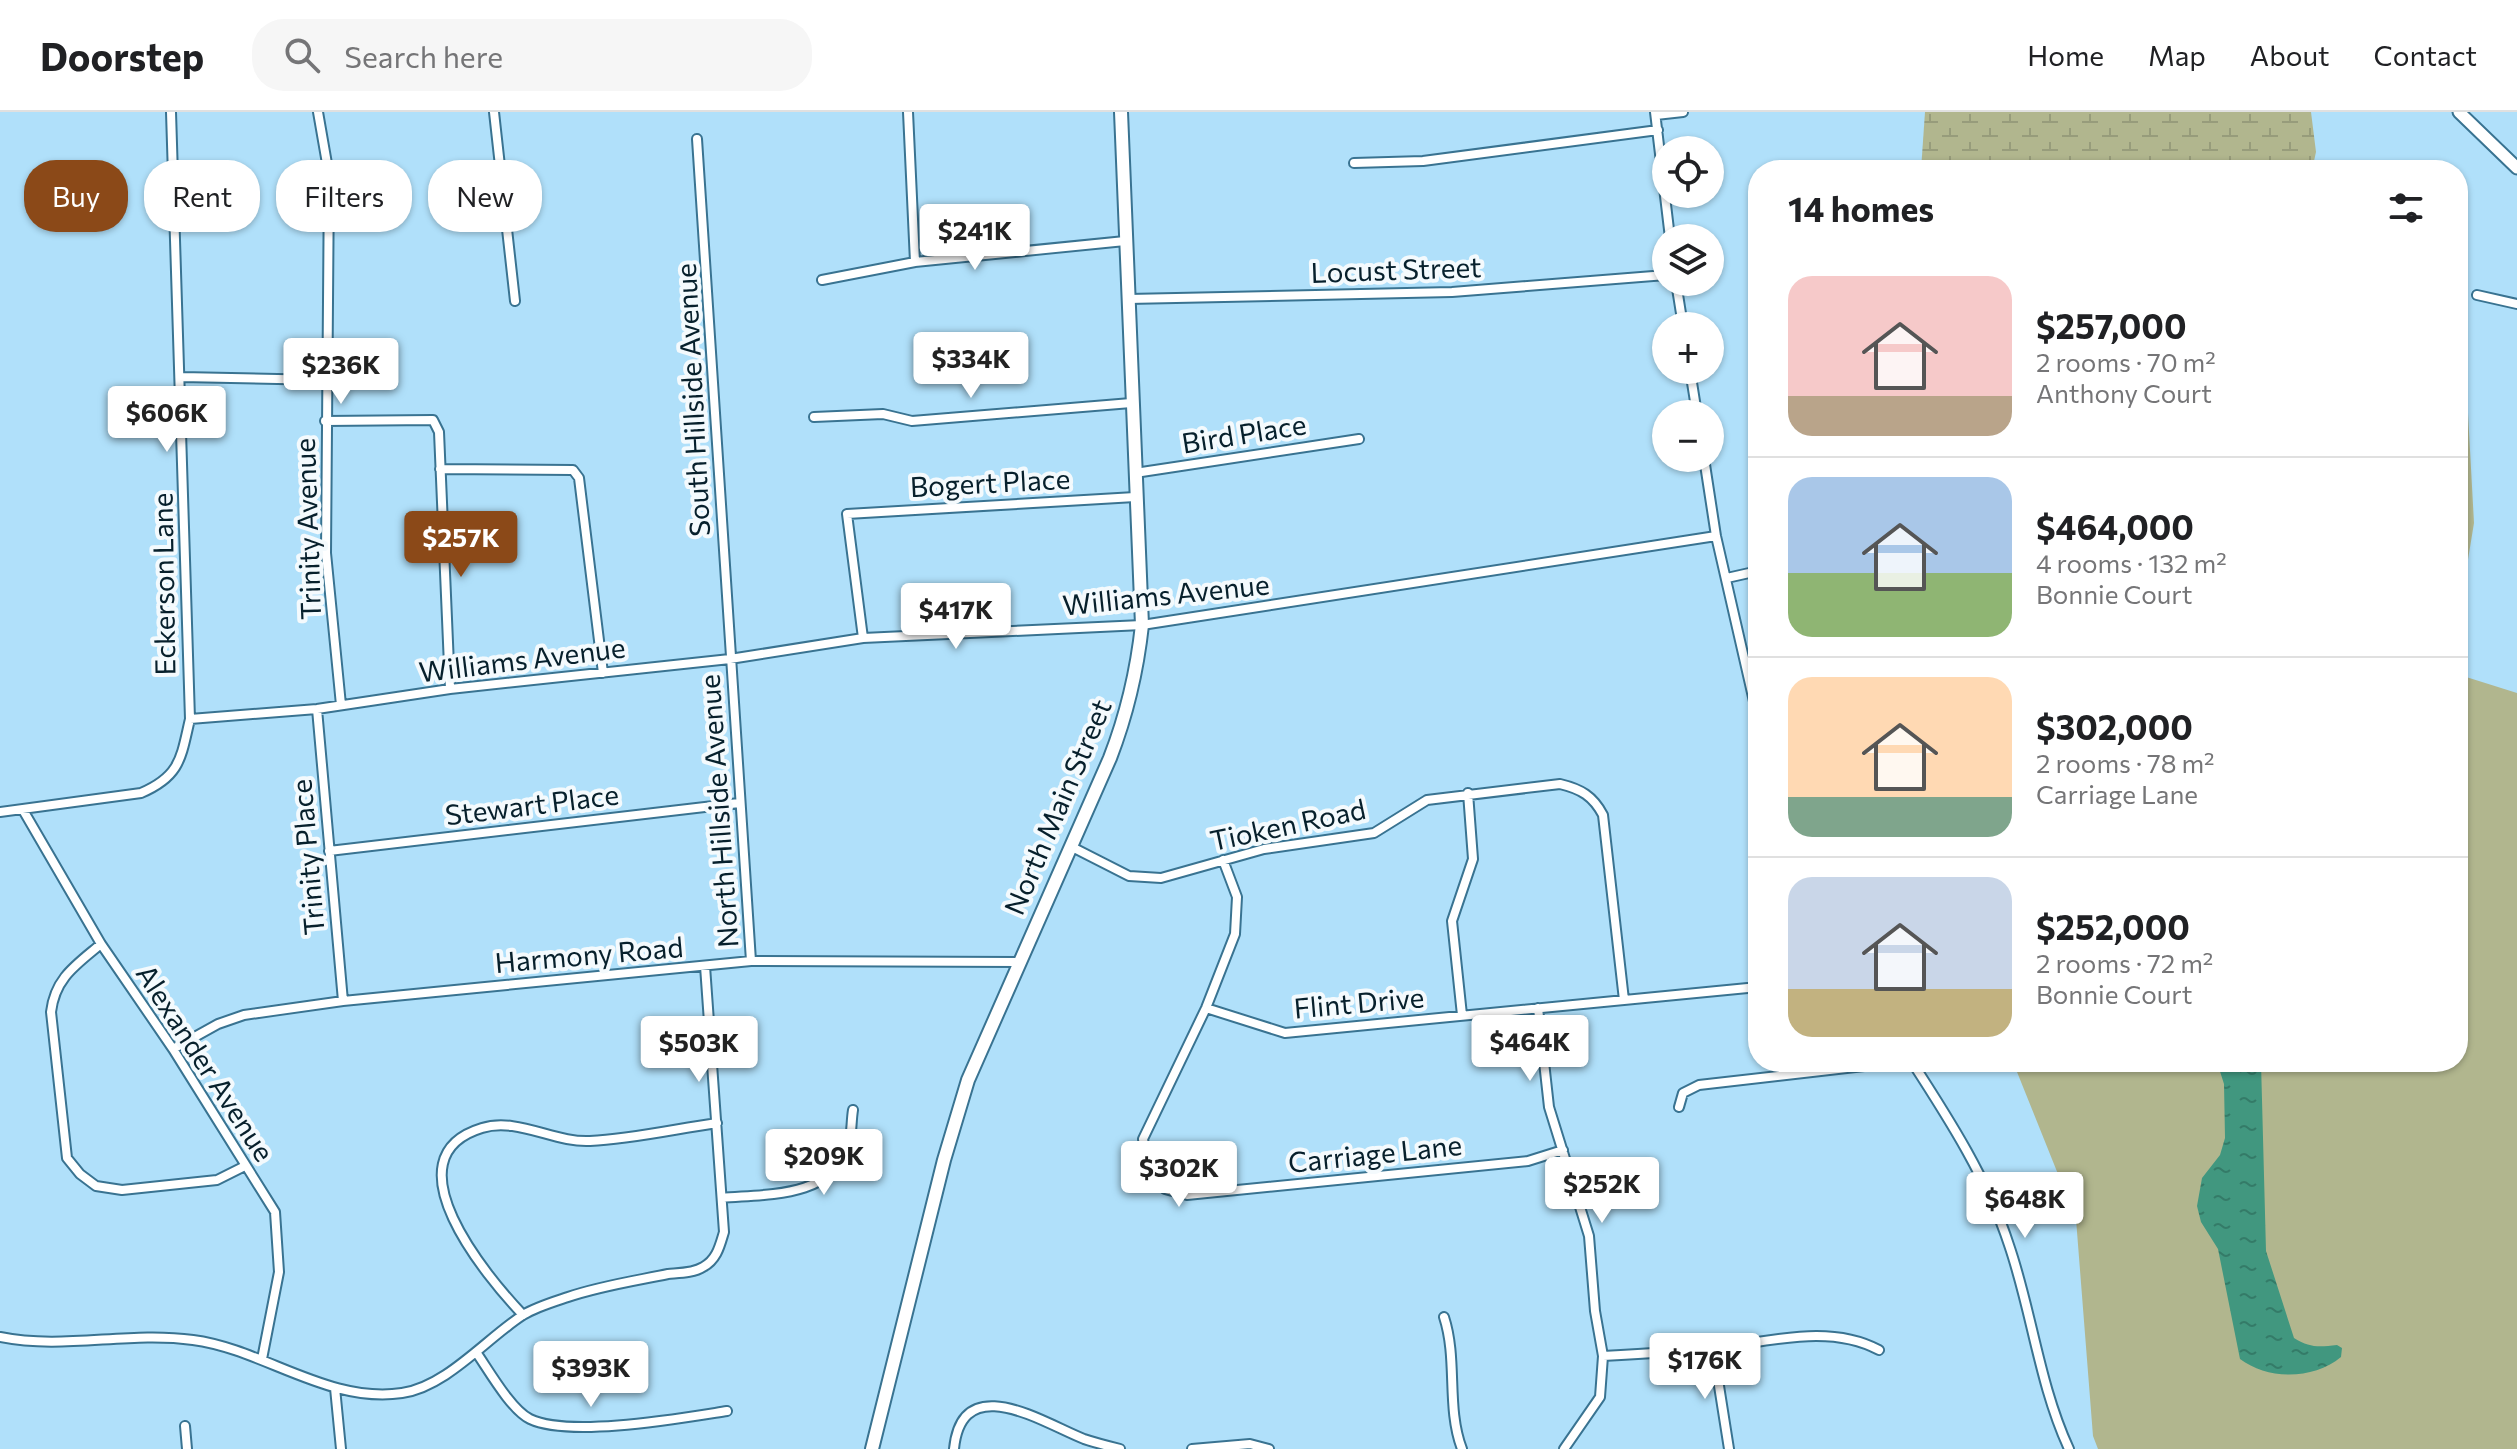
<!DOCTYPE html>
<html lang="en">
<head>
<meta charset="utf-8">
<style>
	:root { --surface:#fff; --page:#f6f6f6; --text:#202124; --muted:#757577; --line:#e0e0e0; --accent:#8b4918 }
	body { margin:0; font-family:Commissioner,sans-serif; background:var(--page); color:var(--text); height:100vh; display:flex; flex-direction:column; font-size:30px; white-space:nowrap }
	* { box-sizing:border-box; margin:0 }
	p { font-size:26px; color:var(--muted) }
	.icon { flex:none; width:44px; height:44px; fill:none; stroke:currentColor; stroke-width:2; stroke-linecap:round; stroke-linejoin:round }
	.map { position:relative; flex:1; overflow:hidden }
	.panel { position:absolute; left:1748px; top:48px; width:720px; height:912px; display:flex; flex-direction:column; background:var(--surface); border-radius:32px; box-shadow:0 2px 6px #0004 }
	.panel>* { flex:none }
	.guide { position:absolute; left:24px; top:48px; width:760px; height:72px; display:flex; gap:16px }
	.fabs { position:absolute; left:1652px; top:24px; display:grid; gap:16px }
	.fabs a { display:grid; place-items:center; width:72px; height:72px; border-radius:50%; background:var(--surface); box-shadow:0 2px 6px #0004; font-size:40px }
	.price { position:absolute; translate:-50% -68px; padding:0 18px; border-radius:8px; background:#fff; color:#222; font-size:26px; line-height:52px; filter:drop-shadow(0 2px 4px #0008) }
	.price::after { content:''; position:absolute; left:50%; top:48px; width:24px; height:18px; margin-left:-12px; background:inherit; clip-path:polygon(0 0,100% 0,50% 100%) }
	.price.selected { background:var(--accent); color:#fff }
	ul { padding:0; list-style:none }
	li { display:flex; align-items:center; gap:24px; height:200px; padding:0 40px }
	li+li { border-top:2px solid var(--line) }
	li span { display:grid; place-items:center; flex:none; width:224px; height:160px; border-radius:24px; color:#555 }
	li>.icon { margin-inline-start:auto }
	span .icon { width:96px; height:96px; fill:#fffc; stroke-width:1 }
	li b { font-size:34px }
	h2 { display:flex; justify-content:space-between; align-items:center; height:96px; padding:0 40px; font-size:34px }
	.pill { padding:0 28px; border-radius:32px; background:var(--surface); box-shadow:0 2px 6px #0004; font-size:28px; line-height:72px }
	.pill.selected { background:var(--accent); color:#fff }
	header { display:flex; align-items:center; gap:48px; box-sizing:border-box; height:112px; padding:0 40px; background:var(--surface); border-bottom:2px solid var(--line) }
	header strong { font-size:38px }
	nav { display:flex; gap:44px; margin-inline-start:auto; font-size:28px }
	.search { width:560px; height:72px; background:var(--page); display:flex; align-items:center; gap:20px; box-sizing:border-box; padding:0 28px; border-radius:32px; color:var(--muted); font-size:30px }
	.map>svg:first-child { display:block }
	.grass { fill:#b1b68e }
	.wetland { fill:url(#wetland-marsh) }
	.water { fill:url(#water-ripples) }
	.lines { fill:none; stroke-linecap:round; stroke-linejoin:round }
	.minor-casing { stroke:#397391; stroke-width:12 }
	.tertiary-casing { stroke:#397391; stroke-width:15 }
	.secondary-casing { stroke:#397391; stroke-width:16 }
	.minor { stroke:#fff; stroke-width:8 }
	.tertiary { stroke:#fff; stroke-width:11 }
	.secondary { stroke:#fff; stroke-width:12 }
	.labels { text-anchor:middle; stroke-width:8; stroke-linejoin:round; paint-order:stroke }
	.street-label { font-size:28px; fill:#07202c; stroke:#f4fafd }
</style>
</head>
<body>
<header>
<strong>Doorstep</strong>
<div class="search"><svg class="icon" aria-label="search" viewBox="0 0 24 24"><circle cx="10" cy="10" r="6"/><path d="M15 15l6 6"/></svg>Search here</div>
<nav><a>Home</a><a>Map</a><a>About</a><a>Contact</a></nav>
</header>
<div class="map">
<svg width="2517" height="1337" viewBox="0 0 2517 1337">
	<defs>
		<pattern id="wetland-marsh" width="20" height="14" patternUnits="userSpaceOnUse" patternTransform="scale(2)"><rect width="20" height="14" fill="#b1b68e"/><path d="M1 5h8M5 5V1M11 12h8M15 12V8" fill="none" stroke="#979c7b"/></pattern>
		<pattern id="water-ripples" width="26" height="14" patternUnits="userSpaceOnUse" patternTransform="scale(2)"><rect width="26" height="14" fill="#41977f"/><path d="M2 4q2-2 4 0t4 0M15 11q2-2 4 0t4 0" fill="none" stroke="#347b68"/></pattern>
	</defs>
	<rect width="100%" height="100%" fill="#b0e0fa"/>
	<path class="grass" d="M 2458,250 L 2468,301 L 2474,411 L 2462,484 L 2463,564 L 2517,581 L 2517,1337 L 2098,1337 L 2093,1324 L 2076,1107 L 2013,950 L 2458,950 Z"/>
	<path class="wetland" d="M 1925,0 L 2311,0 L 2316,40 L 2312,58 L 1921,58 Z"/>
	<path class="water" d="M 2217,950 L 2261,950 L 2266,1139 L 2294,1226 C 2310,1236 2319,1235 2337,1233 L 2342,1236 L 2341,1245 C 2313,1268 2268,1268 2240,1247 L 2218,1137 L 2201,1110 L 2197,1094 L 2202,1066 L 2220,1043 L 2225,1026 L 2224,972 Z"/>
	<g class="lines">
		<g class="minor-casing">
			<path id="minor" d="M 318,0 L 329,63 L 326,441 L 341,593
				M 494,0 L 515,189
				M 908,0 L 915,150
				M 1655,0 L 1670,126
				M 1656,3 L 1683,0
				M 697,27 L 751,849
				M 1354,51 L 1423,49 L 1658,18
				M 822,168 L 915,150 L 1125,129
				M 1676,170 L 1683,214
				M 2477,183 L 2517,192
				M 1128,187 L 1452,180 L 1666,163
				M 1690,258 L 1697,302
				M 181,265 L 325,268
				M 814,305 L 883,302 L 912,309 L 1131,291
				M 325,309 L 433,308 L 439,320 L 450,577
				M 1704,346 L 1716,424 L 1758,607
				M 440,357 L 573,358 L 579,366 L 603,561
				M 1135,361 L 1359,327
				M 1727,466 L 1758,459
				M 863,526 L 847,402 L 1135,385
				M 317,597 L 343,889
				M 190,607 L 317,597 L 450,577 L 730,547 L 863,526 L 1142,513 L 1716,424
				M 23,698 L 101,832 L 173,937 L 275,1100 L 279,1160 L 262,1247
				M 0,700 L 141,681 C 181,664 181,645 190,607 L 171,0
				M 1072,735 L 1129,764 L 1161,766 L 1264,737 L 1374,721 L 1427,688 L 1560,672 C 1581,677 1593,684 1603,703 L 1624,888
				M 329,739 L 739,691
				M 1223,748 L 1237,785 L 1235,822 L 1206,896 L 1143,1027 L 1148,1058 L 1165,1077 L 1187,1083 L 1528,1049 L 1563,1038
				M 101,832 C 76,853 55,866 51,900 L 67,1046 L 80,1062 L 96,1074 L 122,1078 L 217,1068 L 245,1054
				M 1206,896 L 1285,921 L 1758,875
				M 1538,896 L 1549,995 L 1589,1124 L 1595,1199 L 1603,1244 L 1600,1285 L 1564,1337
				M 1462,903 L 1452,809 L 1473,747 L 1468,681
				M 173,937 L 218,912 L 244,903 L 343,889 L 751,849 L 1019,850
				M 1912,950 C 1949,1007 1988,1068 2009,1133 C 2032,1200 2039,1272 2069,1337
				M 1679,995 L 1683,981 L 1699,973 L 1899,950
				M 722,1086 C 765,1082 831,1086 848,1036 C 852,1025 851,1010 853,998
				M 523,1203 C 487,1165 386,1045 482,1016 C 517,1005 555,1031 590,1029 C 632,1027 675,1017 717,1011
				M 1444,1205 C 1458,1248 1446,1295 1462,1337
				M 0,1225 C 64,1238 128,1219 193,1228 C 263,1237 328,1292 402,1281 C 446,1275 487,1226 523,1203 C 536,1195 553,1190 568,1185 C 600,1174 634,1169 668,1162 C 678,1161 694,1161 703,1155 C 717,1148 720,1133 724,1120 L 705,854
				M 1713,1236 L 1729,1337
				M 476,1240 C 488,1257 511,1298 530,1307 C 570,1326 682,1306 727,1299
				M 1603,1244 C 1641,1242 1678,1240 1715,1236 C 1769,1230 1829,1211 1879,1238
				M 335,1276 L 341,1337
				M 185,1314 L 187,1337
				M 954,1337 C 962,1256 1045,1312 1084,1327 C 1096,1331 1108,1334 1120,1337
				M 1192,1337 L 1250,1332 L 1269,1337"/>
		</g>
		<g class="tertiary-casing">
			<path id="tertiary" d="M 2459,0 L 2517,56"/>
		</g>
		<g class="secondary-casing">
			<path id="secondary" d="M 872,1337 L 944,1048 L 968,968 L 1110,646 C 1127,602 1137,559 1142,513 L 1121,0"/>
		</g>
		<use href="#minor" class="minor"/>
		<use href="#tertiary" class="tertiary"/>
		<use href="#secondary" class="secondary"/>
	</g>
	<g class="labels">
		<g class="street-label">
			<text transform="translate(1396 158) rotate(-2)" y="10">Locust Street</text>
			<text transform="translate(693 288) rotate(-93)" y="10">South Hillside Avenue</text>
			<text transform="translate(1244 322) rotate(-9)" y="10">Bird Place</text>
			<text transform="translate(990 371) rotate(-3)" y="10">Bogert Place</text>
			<text transform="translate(308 417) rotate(-92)" y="10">Trinity Avenue</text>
			<text transform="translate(164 472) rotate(-91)" y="10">Eckerson Lane</text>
			<text transform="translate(1166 483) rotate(-6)" y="10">Williams Avenue</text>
			<text transform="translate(522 548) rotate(-7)" y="10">Williams Avenue</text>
			<text transform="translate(532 693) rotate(-7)" y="10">Stewart Place</text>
			<text transform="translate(1058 695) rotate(-67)" y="10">North Main Street</text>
			<text transform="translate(719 699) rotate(-94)" y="10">North Hillside Avenue</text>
			<text transform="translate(1288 713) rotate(-12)" y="10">Tioken Road</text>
			<text transform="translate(308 745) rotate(-95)" y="10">Trinity Place</text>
			<text transform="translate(589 843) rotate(-5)" y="10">Harmony Road</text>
			<text transform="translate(1359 891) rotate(-5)" y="10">Flint Drive</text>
			<text transform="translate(205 951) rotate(57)" y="10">Alexander Avenue</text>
			<text transform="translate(1375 1042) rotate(-6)" y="10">Carriage Lane</text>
		</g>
	</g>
</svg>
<div class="fabs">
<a><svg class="icon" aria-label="locate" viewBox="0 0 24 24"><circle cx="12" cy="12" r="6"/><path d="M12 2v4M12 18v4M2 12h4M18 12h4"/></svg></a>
<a><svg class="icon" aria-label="layers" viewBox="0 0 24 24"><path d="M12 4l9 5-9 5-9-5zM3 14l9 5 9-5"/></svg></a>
<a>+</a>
<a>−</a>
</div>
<b class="price" style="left:975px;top:160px">$241K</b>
<b class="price" style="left:971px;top:288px">$334K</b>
<b class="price" style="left:341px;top:294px">$236K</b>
<b class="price" style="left:167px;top:342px">$606K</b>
<b class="price selected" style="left:461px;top:467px">$257K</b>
<b class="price" style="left:956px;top:539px">$417K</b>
<b class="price" style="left:1530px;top:971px">$464K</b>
<b class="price" style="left:699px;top:972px">$503K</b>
<b class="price" style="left:824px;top:1085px">$209K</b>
<b class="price" style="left:1179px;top:1097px">$302K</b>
<b class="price" style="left:1602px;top:1113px">$252K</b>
<b class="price" style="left:2025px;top:1128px">$648K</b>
<b class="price" style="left:1705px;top:1289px">$176K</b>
<b class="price" style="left:591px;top:1297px">$393K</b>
<div class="guide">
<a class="pill selected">Buy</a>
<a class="pill">Rent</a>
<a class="pill">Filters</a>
<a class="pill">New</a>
</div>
<section class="panel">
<h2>14 homes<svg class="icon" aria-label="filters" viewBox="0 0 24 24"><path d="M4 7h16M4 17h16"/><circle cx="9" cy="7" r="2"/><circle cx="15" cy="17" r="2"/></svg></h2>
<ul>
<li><span style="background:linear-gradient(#f6c9c9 75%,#b9a48a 0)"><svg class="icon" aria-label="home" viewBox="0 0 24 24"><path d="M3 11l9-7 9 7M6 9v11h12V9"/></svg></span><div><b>$257,000</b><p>2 rooms · 70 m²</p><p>Anthony Court</p></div></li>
<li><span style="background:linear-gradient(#a9c7e8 60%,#8fb573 0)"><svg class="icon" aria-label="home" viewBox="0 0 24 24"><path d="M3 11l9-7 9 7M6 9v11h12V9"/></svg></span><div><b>$464,000</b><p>4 rooms · 132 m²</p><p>Bonnie Court</p></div></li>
<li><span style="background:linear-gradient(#ffd9b3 75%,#7fa58c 0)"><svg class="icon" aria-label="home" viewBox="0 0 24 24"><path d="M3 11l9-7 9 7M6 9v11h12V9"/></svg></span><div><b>$302,000</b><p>2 rooms · 78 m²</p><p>Carriage Lane</p></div></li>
<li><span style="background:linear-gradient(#c9d6e8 70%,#c2b280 0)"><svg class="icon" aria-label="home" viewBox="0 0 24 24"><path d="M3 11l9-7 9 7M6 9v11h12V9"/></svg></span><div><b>$252,000</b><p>2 rooms · 72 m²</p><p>Bonnie Court</p></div></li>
</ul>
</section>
</div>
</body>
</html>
